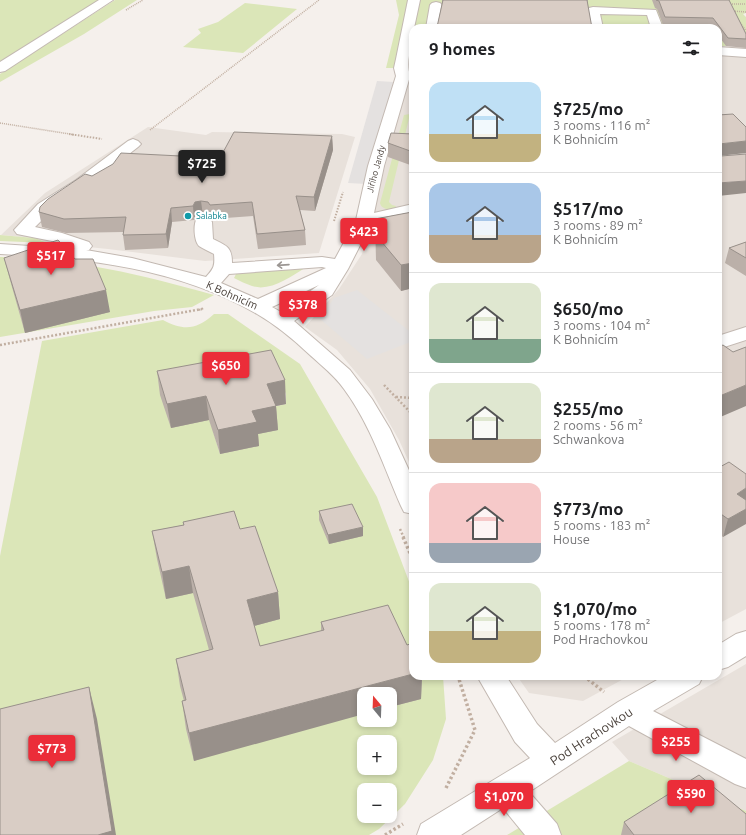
<!DOCTYPE html>
<html lang="en">
<head>
<meta charset="utf-8">
<style>
	:root { --surface:#fff; --page:#f6f6f6; --text:#202124; --muted:#757577; --line:#e0e0e0; --accent:#eb2d39 }
	body { margin:0; font-family:Ubuntu,sans-serif; background:var(--page); color:var(--text); height:100vh; display:flex; flex-direction:column; font-size:15px; white-space:nowrap }
	* { box-sizing:border-box; margin:0 }
	p { font-size:13px; color:var(--muted) }
	.icon { flex:none; width:22px; height:22px; fill:none; stroke:currentColor; stroke-width:2; stroke-linecap:round; stroke-linejoin:round }
	.map { position:relative; flex:1; overflow:hidden }
	.side { position:absolute; left:409px; top:24px; width:313px; height:656px; display:flex; flex-direction:column; background:var(--surface); border-radius:12px; box-shadow:0 2px 6px #0003 }
	.side>* { flex:none }
	.needle { width:26px; rotate:341deg }
	.tools { position:absolute; left:357px; top:687px; display:grid; gap:8px }
	.tools a { display:grid; place-items:center; width:40px; height:40px; border-radius:8px; background:var(--surface); box-shadow:0 2px 6px #0003; font-size:20px }
	.price { position:absolute; translate:-50% -34px; padding:0 9px; border-radius:4px; background:var(--accent); color:#fff; font-size:13px; line-height:26px; filter:drop-shadow(0 1px 2px #0008) }
	.price::after { content:''; position:absolute; left:50%; top:24px; width:12px; height:9px; margin-left:-6px; background:inherit; clip-path:polygon(0 0,100% 0,50% 100%) }
	.price.on { background:#222; color:#fff }
	ul { padding:0; list-style:none }
	li { display:flex; align-items:center; gap:12px; height:100px; padding:0 20px }
	li+li { border-top:1px solid var(--line) }
	li span { display:grid; place-items:center; flex:none; width:112px; height:80px; border-radius:12px; color:#555 }
	li>.icon { margin-inline-start:auto }
	span .icon { width:48px; height:48px; fill:#fffc; stroke-width:1 }
	li b { font-size:17px }
	h2 { display:flex; justify-content:space-between; align-items:center; height:48px; padding:0 20px; font-size:17px }
	.map>svg:first-child { display:block }
	.residential { fill:#e8e1db }
	.green { fill:#dbe6b8; fill-rule:evenodd }
	.parking { fill:#e4e1e0 }
	.lines { fill:none; stroke-linecap:round; stroke-linejoin:round }
	.minor-casing { stroke:#c3b9b2; stroke-width:2 }
	.path-far3 { stroke:#c1afa1; stroke-width:1.5; stroke-dasharray:1 1; stroke-linecap:butt }
	.path-far2 { stroke:#c1afa1; stroke-width:2; stroke-dasharray:1.5 1.5; stroke-linecap:butt }
	.path-far1 { stroke:#c1afa1; stroke-width:2.5; stroke-dasharray:2 2; stroke-linecap:butt }
	.path { stroke:#c1afa1; stroke-width:3.5; stroke-dasharray:2.5 2.5; stroke-linecap:butt }
	.minor { fill:#fff; fill-rule:evenodd }
	.wall { fill:#bbb0a9 }
	.shaded-wall { fill:#98908a }
	.building { fill:#d9cdc5; stroke:#98908a }
	.oneway { stroke:#9b9693 }
	.culture-dot { fill:#0f9aa8; stroke:#fff; stroke-width:1.5 }
	.labels { text-anchor:middle; stroke-width:4; stroke-linejoin:round; paint-order:stroke }
	.far-street-label { font-size:9px; fill:#49403a; stroke:#fff }
	.far-culture-label { font-size:9px; fill:#0d838f; stroke:#fff; text-anchor:start }
	.street-label { font-size:11px; fill:#49403a; stroke:#fff }
	.near-street-label { font-size:13px; fill:#49403a; stroke:#fff }
</style>
</head>
<body>
<div class="map">
<svg width="746" height="835" viewBox="0 0 746 835">
	<rect width="100%" height="100%" fill="#f5f0ec"/>
	<path class="residential" d="M 718,46 L 746,46 L 746,609 L 718,624 Z
		M 411,68 L 413,68 L 413,471 L 399,440 L 370,389 L 337,350 L 305,327 L 339,289 L 362,254 Z
		M 148,127 L 206,135 L 212,132 L 342,134 L 355,137 L 319,253 L 205,261 L 108,249 L 48,243 L 35,238 L 1,235 L 45,193 Z
		M 746,664 L 746,811 L 629,761 L 612,742 Z
		M 517,676 L 629,676 L 583,701 L 529,693 Z"/>
	<path class="green" d="M 0,0 L 99,0 L 0,62 Z
		M 115,0 L 137,0 L 84,34 L 0,82 L 0,74 Z
		M 396,0 L 746,0 L 746,13 L 743,14 L 746,17 L 746,46 L 718,46 L 718,28 L 413,28 L 413,68 L 386,68 L 399,15 Z
		M 245,3 L 297,9 L 243,53 L 183,47 L 201,33 L 198,29 L 218,22 Z
		M 410,114 L 389,202 L 392,205 L 396,206 L 394,210 C 389,210 381,209 380,203 L 404,115 Z
		M 0,235 L 35,238 L 48,243 L 0,241 Z
		M 0,257 C 73,258 143,275 214,295 L 192,307 L 154,311 L 0,337 Z
		M 305,268 C 290,277 270,292 252,286 C 246,284 240,281 234,278 L 237,272 Z
		M 214,314 L 228,314 L 300,364 L 377,497 L 413,592 L 413,676 L 443,676 L 446,719 L 433,760 L 405,804 L 379,829 L 369,835 L 0,835 L 0,556 L 42,341 L 163,320 C 184,331 196,330 214,314 ZM 280,381 L 286,394 L 286,404 L 268,408 L 254,435 L 220,454 L 213,431 L 226,416 ZM 364,694 L 390,694 L 390,720 L 364,720 ZM 364,742 L 390,742 L 390,768 L 364,768 ZM 364,790 L 390,790 L 390,816 L 364,816 Z
		M 629,761 L 746,811 L 746,835 L 507,835 Z"/>
	<path class="parking" d="M 377,81 L 394,82 L 366,184 L 348,183 Z
		M 357,290 L 413,334 L 413,341 L 367,359 L 320,319 L 334,298 Z"/>
	<g class="lines">
		<g class="minor-casing">
			<path id="minor" d="M 99,0 L 113,0 L 5,71 L 0,72 L 0,62 Z
				M 408,0 L 420,0 L 414,28 L 413,28 C 413,44 405,60 410,76 L 384,166 L 374,213 L 413,204 L 413,214 L 371,224 L 348,269 L 332,295 L 294,321 L 350,370 L 372,399 L 390,429 L 413,479 L 413,514 L 404,512 L 401,506 C 384,467 370,424 344,389 C 335,376 322,366 310,355 C 294,340 276,325 257,314 C 180,269 88,258 0,254 L 0,244 L 75,249 L 52,241 L 17,234 L 14,230 L 38,204 L 76,180 L 128,141 L 133,139 L 138,141 L 141,144 L 138,147 L 88,186 L 50,212 L 35,227 L 62,233 L 89,242 L 92,246 L 89,250 L 86,250 L 132,258 L 206,277 C 214,268 215,266 214,254 C 209,251 203,249 199,246 C 194,241 193,224 197,218 L 203,217 L 209,218 L 212,222 L 213,239 C 227,246 232,247 232,263 L 322,257 L 335,259 L 356,220 L 368,166 L 396,76 L 394,68 L 396,59 ZM 322,267 L 326,268 L 258,299 L 221,283 L 229,274 ZM 319,285 L 281,312 L 272,307 Z
				M 436,2 L 440,3 L 442,5 L 438,28 L 426,28 L 430,5 L 432,3 Z
				M 593,7 L 656,10 L 663,28 L 651,28 L 647,15 L 600,14 L 603,28 L 591,28 L 587,10 L 589,8 Z
				M 718,47 L 746,49 L 746,57 L 718,55 Z
				M 746,327 L 746,340 L 718,349 L 718,336 Z
				M 746,631 L 746,656 L 728,667 L 718,670 L 718,645 L 736,634 Z
				M 477,676 L 506,676 L 537,724 L 555,743 L 618,702 L 664,676 L 703,676 L 699,684 L 653,711 L 746,759 L 746,788 L 735,784 L 629,726 L 529,792 L 557,824 L 561,835 L 525,835 L 503,808 L 461,835 L 417,835 L 421,824 L 530,758 L 515,742 Z"/>
		</g>
		<path class="path-far3" d="M 728,4 L 746,4
			M 126,10 L 143,0
			M 733,11 L 746,12
			M 739,21 L 746,31
			M 0,123 L 76,135
			M 150,130 L 319,0"/>
		<path class="path-far2" d="M 69,134 L 102,139
			M 334,221 L 343,192
			M 199,310 L 204,308"/>
		<path class="path-far1" d="M 0,345 L 202,309
			M 384,385 L 413,415
			M 396,397 L 413,398
			M 400,529 L 404,538"/>
		<path class="path" d="M 403,537 L 413,560
			M 584,676 L 604,692
			M 446,788 L 475,730 L 458,676
			M 385,835 L 403,824"/>
		<use href="#minor" class="minor"/>
	</g>
	<path class="wall" d="M 442,0 L 588,0 L 587,3 L 592,28 L 437,28 L 442,2 Z
		M 652,0 L 729,0 L 746,34 L 746,48 L 726,46 L 718,35 L 718,28 L 713,28 L 711,26 L 663,25 L 657,9 L 655,8 Z
		M 413,134 L 413,166 L 388,157 L 388,143 Z
		M 332,136 L 333,150 L 315,211 L 300,210 L 305,230 L 306,245 L 258,249 L 253,216 L 212,219 L 209,217 L 203,216 L 197,217 L 194,220 L 172,222 L 168,248 L 125,250 L 123,235 L 123,232 L 66,233 L 42,227 L 39,212 L 92,176 L 220,158 Z
		M 412,210 L 413,211 L 413,288 L 401,291 L 376,260 L 375,219 L 412,212 Z
		M 746,242 L 746,276 L 725,263 L 729,248 Z
		M 4,258 L 75,259 L 110,312 L 25,333 L 10,280 Z
		M 718,347 L 733,352 L 718,418 Z
		M 157,371 L 286,404 L 276,406 L 278,430 L 258,434 L 259,446 L 220,454 L 209,420 L 171,428 L 160,395 Z
		M 718,468 L 746,474 L 723,537 L 718,533 Z
		M 319,511 L 363,536 L 329,544 L 319,520 Z
		M 183,522 L 240,529 L 278,592 L 280,619 L 254,626 L 260,646 L 321,631 L 321,622 L 413,676 L 422,676 L 421,699 L 390,707 L 390,694 L 194,761 L 186,729 L 182,701 L 184,701 L 180,686 L 176,659 L 209,650 L 193,593 L 166,599 L 157,559 L 152,531 L 183,525 Z
		M 624,822 L 746,835 L 621,835 Z"/>
	<path class="shaded-wall" d="M 332,136 L 333,150 L 315,211 L 314,197 Z
		M 746,141 L 746,153 L 718,156 L 719,144 Z
		M 746,181 L 746,193 L 718,196 L 718,183 Z
		M 201,201 L 203,216 L 197,217 L 194,220 L 193,206 L 195,202 Z
		M 171,208 L 172,222 L 168,248 L 166,234 Z
		M 413,263 L 413,288 L 401,291 L 401,265 Z
		M 106,290 L 110,312 L 25,333 L 20,310 Z
		M 285,380 L 286,404 L 276,406 L 278,430 L 258,434 L 259,446 L 220,454 L 218,430 L 252,411 L 267,384 Z
		M 746,385 L 746,406 L 718,418 L 718,411 L 722,395 Z
		M 206,396 L 209,420 L 171,428 L 167,404 Z
		M 746,488 L 746,503 L 737,494 Z
		M 746,509 L 746,524 L 723,537 L 728,519 Z
		M 363,527 L 363,536 L 329,544 L 328,535 Z
		M 189,566 L 193,593 L 166,599 L 162,572 Z
		M 278,592 L 280,619 L 250,627 L 247,600 Z
		M 413,674 L 413,676 L 422,676 L 421,699 L 390,707 L 390,694 L 364,694 L 364,714 L 194,761 L 189,733 Z
		M 89,687 L 97,719 L 116,835 L 98,835 Z"/>
	<path class="building" d="M 443,0 L 587,0 L 592,28 L 461,28 L 437,27 Z
		M 656,0 L 729,0 L 746,34 L 746,39 L 728,38 L 713,18 L 665,17 L 659,1 Z
		M 733,114 L 746,127 L 746,141 L 719,144 L 719,155 L 721,156 L 746,154 L 746,181 L 718,183 L 718,115 Z
		M 234,132 L 332,136 L 314,197 L 296,196 L 305,230 L 257,234 L 252,202 L 210,205 L 208,202 L 201,201 L 195,202 L 193,206 L 171,208 L 166,234 L 123,235 L 126,217 L 64,219 L 39,212 L 40,207 L 48,199 L 85,174 L 92,176 L 113,164 L 121,153 L 220,158 Z
		M 391,133 L 413,134 L 413,152 L 388,143 Z
		M 412,210 L 413,211 L 413,263 L 401,265 L 376,235 L 387,233 L 375,219 L 412,212 Z
		M 58,240 L 75,259 L 93,259 L 106,290 L 20,310 L 4,258 Z
		M 746,242 L 746,258 L 729,248 Z
		M 723,345 L 733,352 L 746,347 L 746,385 L 722,395 L 718,392 L 718,347 Z
		M 271,350 L 285,380 L 267,384 L 276,406 L 252,411 L 257,422 L 218,430 L 206,396 L 167,404 L 157,371 Z
		M 729,462 L 746,474 L 746,488 L 737,494 L 746,500 L 746,509 L 728,519 L 718,512 L 718,468 Z
		M 352,504 L 363,527 L 328,535 L 319,511 Z
		M 234,511 L 240,529 L 255,526 L 278,592 L 247,600 L 260,646 L 324,630 L 321,622 L 388,605 L 407,645 L 410,644 L 413,650 L 413,674 L 189,733 L 182,701 L 186,700 L 176,659 L 213,649 L 189,566 L 162,572 L 152,531 L 184,525 L 183,522 Z
		M 89,687 L 112,831 L 98,835 L 0,835 L 0,709 Z
		M 699,775 L 746,814 L 746,835 L 634,835 L 624,822 Z"/>
	<defs><path id="oneway-shaft" d="M-6 0H5M1.5-3L5.5 0L1.5 3" fill="none" stroke-width="1.6" stroke-linecap="round" stroke-linejoin="round"/></defs>
	<use class="oneway" href="#oneway-shaft" transform="translate(283 265) rotate(176)"/>
	<circle class="culture-dot" cx="188" cy="216" r="4"/>
	<g class="labels">
		<g class="far-street-label">
			<text transform="translate(376 169) rotate(-75)" y="3">Jiřího Jandy</text>
		</g>
		<g class="far-culture-label">
			<text x="196" y="219">Salabka</text>
		</g>
		<g class="street-label">
			<text transform="translate(232 295) rotate(24)" y="4">K Bohnicím</text>
		</g>
		<g class="near-street-label">
			<text transform="translate(591 736) rotate(-33)" y="5">Pod Hrachovkou</text>
		</g>
	</g>
</svg>
<div class="tools">
<a><svg class="needle" viewBox="-14 -14 28 28"><path d="M0-13l5 13h-10z" fill="#e53935"/><path d="M0 13l5-13h-10z" fill="#757577"/></svg></a>
<a>+</a>
<a>−</a>
</div>
<b class="price on" style="left:202px;top:184px">$725</b>
<b class="price" style="left:364px;top:252px">$423</b>
<b class="price" style="left:51px;top:276px">$517</b>
<b class="price" style="left:303px;top:325px">$378</b>
<b class="price" style="left:226px;top:386px">$650</b>
<b class="price" style="left:676px;top:762px">$255</b>
<b class="price" style="left:52px;top:769px">$773</b>
<b class="price" style="left:691px;top:814px">$590</b>
<b class="price" style="left:504px;top:817px">$1,070</b>
<section class="side">
<h2>9 homes<svg class="icon" aria-label="filters" viewBox="0 0 24 24"><path d="M4 7h16M4 17h16"/><circle cx="9" cy="7" r="2"/><circle cx="15" cy="17" r="2"/></svg></h2>
<ul>
<li><span style="background:linear-gradient(#bfe0f5 65%,#c2b280 0)"><svg class="icon" aria-label="home" viewBox="0 0 24 24"><path d="M3 11l9-7 9 7M6 9v11h12V9"/></svg></span><div><b>$725/mo</b><p>3 rooms · 116 m²</p><p>K Bohnicím</p></div></li>
<li><span style="background:linear-gradient(#a9c7e8 65%,#b9a48a 0)"><svg class="icon" aria-label="home" viewBox="0 0 24 24"><path d="M3 11l9-7 9 7M6 9v11h12V9"/></svg></span><div><b>$517/mo</b><p>3 rooms · 89 m²</p><p>K Bohnicím</p></div></li>
<li><span style="background:linear-gradient(#dfe7d0 70%,#7fa58c 0)"><svg class="icon" aria-label="home" viewBox="0 0 24 24"><path d="M3 11l9-7 9 7M6 9v11h12V9"/></svg></span><div><b>$650/mo</b><p>3 rooms · 104 m²</p><p>K Bohnicím</p></div></li>
<li><span style="background:linear-gradient(#dfe7d0 70%,#b9a48a 0)"><svg class="icon" aria-label="home" viewBox="0 0 24 24"><path d="M3 11l9-7 9 7M6 9v11h12V9"/></svg></span><div><b>$255/mo</b><p>2 rooms · 56 m²</p><p>Schwankova</p></div></li>
<li><span style="background:linear-gradient(#f6c9c9 75%,#9aa5b1 0)"><svg class="icon" aria-label="home" viewBox="0 0 24 24"><path d="M3 11l9-7 9 7M6 9v11h12V9"/></svg></span><div><b>$773/mo</b><p>5 rooms · 183 m²</p><p>House</p></div></li>
<li><span style="background:linear-gradient(#dfe7d0 60%,#c2b280 0)"><svg class="icon" aria-label="home" viewBox="0 0 24 24"><path d="M3 11l9-7 9 7M6 9v11h12V9"/></svg></span><div><b>$1,070/mo</b><p>5 rooms · 178 m²</p><p>Pod Hrachovkou</p></div></li>
</ul>
</section>
</div>
</body>
</html>
